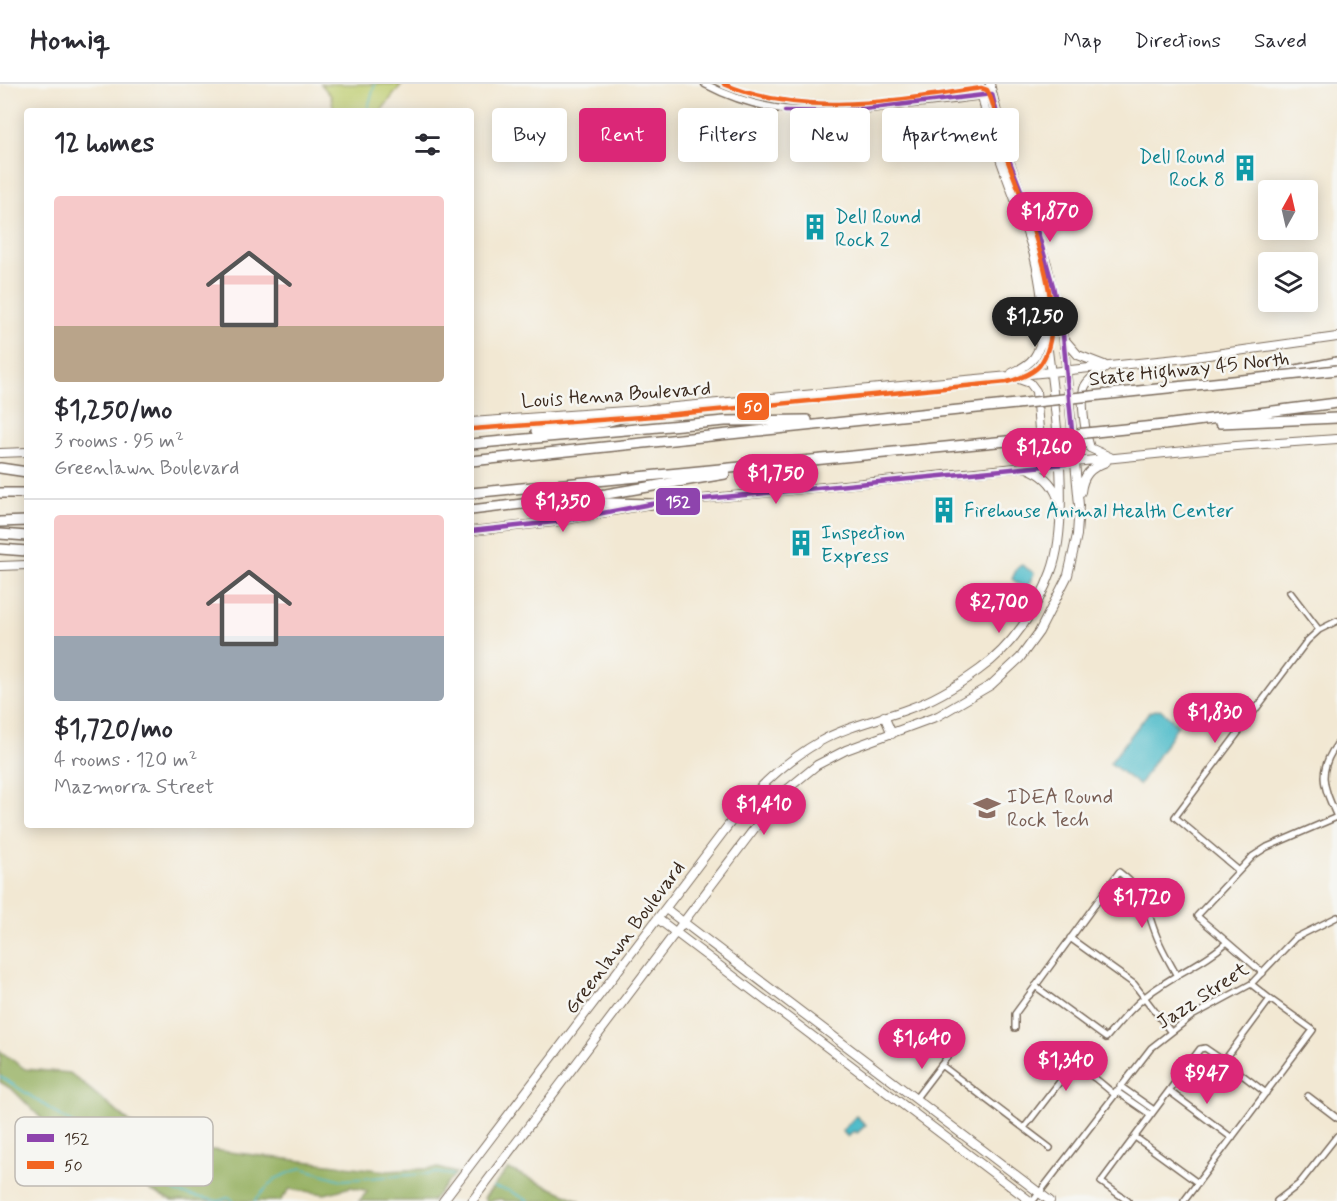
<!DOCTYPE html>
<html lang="en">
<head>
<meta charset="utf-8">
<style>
	:root { --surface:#fff; --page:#f2f2f3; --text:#2b2b33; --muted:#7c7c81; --line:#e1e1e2; --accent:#db2777 }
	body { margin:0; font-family:Mynerve,sans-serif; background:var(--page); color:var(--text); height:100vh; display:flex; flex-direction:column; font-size:22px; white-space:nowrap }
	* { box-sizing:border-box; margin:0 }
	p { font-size:20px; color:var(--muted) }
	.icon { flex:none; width:33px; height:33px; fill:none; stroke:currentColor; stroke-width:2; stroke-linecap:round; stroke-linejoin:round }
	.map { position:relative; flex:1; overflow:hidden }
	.drawer { position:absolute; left:24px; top:24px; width:450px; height:720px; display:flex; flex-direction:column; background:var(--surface); border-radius:6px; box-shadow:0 3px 15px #0003 }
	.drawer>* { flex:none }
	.top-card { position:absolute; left:492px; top:24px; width:570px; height:54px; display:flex; gap:12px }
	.needle { width:39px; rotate:8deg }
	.tools { position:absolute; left:1258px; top:96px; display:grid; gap:12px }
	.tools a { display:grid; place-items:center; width:60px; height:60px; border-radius:6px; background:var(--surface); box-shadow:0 3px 15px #0003; font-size:30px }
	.price { position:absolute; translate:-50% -51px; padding:0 14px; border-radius:21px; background:var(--accent); color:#fff; font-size:20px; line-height:39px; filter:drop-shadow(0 2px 3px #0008) }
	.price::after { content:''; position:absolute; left:50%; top:36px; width:18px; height:14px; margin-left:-9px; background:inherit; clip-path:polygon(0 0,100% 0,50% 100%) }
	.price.on { background:#222; color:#fff }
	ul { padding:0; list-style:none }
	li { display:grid; align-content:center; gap:12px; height:318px; padding:0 30px }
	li+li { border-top:2px solid var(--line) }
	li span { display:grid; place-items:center; height:186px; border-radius:6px; color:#555 }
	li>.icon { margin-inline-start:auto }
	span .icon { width:108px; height:108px; fill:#fffc; stroke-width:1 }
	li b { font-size:26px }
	h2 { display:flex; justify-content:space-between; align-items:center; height:72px; padding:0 30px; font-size:26px }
	.pill { padding:0 21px; border-radius:6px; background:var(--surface); box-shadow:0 3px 15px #0003; font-size:21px; line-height:54px }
	.pill.on { background:var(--accent); color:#fff }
	header { display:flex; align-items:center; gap:36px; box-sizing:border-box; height:84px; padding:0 30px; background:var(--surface); border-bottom:2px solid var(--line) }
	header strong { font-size:28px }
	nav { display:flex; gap:33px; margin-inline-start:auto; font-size:21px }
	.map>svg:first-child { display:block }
	.green { fill:#becc6f; stroke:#7c7b46; stroke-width:1.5 }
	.forest { fill:#96b062; stroke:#686d40; stroke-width:1.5 }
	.water { fill:#4ebbc9; stroke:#447274; stroke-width:1.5 }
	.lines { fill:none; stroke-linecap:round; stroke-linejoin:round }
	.stream { stroke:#4ebbc9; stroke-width:1.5 }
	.minor-casing { stroke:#7b6c5d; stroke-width:8 }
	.tertiary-casing { stroke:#7b6c5d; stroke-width:9 }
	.secondary-casing { stroke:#7b6c5d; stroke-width:10 }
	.motorway-casing { stroke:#7b6c5d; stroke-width:12 }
	.minor { stroke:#fff; stroke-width:5 }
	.tertiary { stroke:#fff; stroke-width:6 }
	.secondary { stroke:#fff; stroke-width:8 }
	.motorway { stroke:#fff; stroke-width:9 }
	.motorway-bridge-casing { stroke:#7b6c5d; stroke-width:12; stroke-linecap:butt }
	.motorway-bridge { stroke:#fff; stroke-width:9 }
	.bus-1-casing { stroke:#f6f6f2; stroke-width:9 }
	.bus-2-casing { stroke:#f6f6f2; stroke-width:9 }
	.bus-1 { stroke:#8e44ad; stroke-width:4.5 }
	.bus-2 { stroke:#f26522; stroke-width:4.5 }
	.labels { text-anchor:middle; stroke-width:5; stroke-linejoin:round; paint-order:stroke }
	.culture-label { font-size:20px; fill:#0d838f; stroke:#f6f6f2; text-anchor:start }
	.street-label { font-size:20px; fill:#3b2a1e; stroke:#f6f6f2 }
	.education-label { font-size:20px; fill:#785e54; stroke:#f6f6f2; text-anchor:start }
	.key { fill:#f6f6f2; stroke:#beb9b2; stroke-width:1.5 }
	.key-label { font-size:16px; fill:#3b2a1e }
	.line-badge { stroke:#f6f6f2; stroke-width:2 }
	.badge-label { font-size:16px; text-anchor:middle; font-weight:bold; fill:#fff }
</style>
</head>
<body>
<header>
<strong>Homiq</strong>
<nav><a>Map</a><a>Directions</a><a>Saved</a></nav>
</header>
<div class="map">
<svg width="1337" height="1117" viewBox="0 0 1337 1117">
	<rect width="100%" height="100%" fill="#f6f6f2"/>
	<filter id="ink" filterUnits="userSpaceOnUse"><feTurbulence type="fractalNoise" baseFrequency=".0167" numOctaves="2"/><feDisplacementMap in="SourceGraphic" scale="12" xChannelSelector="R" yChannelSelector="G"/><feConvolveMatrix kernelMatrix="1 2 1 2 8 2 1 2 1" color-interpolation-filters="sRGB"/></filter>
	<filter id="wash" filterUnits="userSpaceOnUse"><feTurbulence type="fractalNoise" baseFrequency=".008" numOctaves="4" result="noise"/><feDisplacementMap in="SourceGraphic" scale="24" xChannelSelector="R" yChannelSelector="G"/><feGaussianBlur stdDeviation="1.35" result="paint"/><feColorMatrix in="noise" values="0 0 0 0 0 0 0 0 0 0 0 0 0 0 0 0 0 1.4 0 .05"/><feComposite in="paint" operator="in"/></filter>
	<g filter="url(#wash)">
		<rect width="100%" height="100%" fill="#f2e8d3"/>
		<path class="green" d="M 321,0 L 402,0 L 381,27 L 334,27 L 331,12 Z"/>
		<path class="forest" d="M 0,967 L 25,985 L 70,989 L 156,1060 L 149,1071 L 134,1078 L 135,1089 L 72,1054 L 57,1050 L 13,1006 L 0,998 Z
			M 212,1066 L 387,1087 L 439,1084 L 456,1089 L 432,1117 L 359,1117 L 368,1107 L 351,1103 L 325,1110 L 290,1105 L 280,1117 L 172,1117 L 151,1107 L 137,1092 L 161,1069 Z
			M 508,1085 L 581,1117 L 505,1117 L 501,1115 L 487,1117 L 484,1114 Z"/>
		<path class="water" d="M 1022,481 L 1034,489 L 1027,506 L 1012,495 L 1017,484 Z
			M 1160,625 L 1178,641 L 1139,701 L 1110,679 L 1149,628 Z
			M 856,1032 L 866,1041 L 857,1049 L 854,1047 L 848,1053 L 842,1047 Z"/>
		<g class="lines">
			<path class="stream" d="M 367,27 L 375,0
				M 0,992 L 178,1109 L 219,1117 L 229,1113 L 234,1117
				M 493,1103 L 510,1107 L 529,1117
				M 254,1117 L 275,1095 L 301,1084 L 342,1096 L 437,1089 L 453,1091"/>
		</g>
	</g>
	<g filter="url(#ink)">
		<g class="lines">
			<g class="minor-casing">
				<path id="minor" d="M 1290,508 L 1319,546
					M 1337,733 C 1324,703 1316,689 1337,660
					M 1238,786 L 1175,733 L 1307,557 L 1319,546 L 1337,537
					M 1070,854 L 1134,900 L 1170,947
					M 1263,889 L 1197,832 L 1253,772 L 1267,763 L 1337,733
					M 1251,900 L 1270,915
					M 1035,902 L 1106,954 C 1122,935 1139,915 1160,902 C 1183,886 1207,877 1227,858
					M 1015,944 L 1015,930 L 1119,788 C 1149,811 1144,821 1157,853 C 1162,866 1170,879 1177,892
					M 1224,977 L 1266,1009
					M 941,981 L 1050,1064
					M 1120,1002 L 1154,1026
					M 1116,1007 L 1151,1031
					M 1169,1007 L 1232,1054
					M 1308,1012 L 1337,1034
					M 916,1014 L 948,972
					M 1024,1044 L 1068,987 C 1084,980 1101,1000 1114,1010
					M 1135,1053 L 1198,1099
					M 1033,1117 L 1151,964 L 1192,932 L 1251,900 L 1295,854 L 1337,833
					M 1128,1117 L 1101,1098 L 1200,965 L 1205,964 L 1224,977 L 1270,915 L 1313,946 L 1184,1117
					M 1277,1117 L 1299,1100 L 1337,1052"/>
			</g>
			<g class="tertiary-casing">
				<path id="tertiary" d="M 705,0 C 771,35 830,30 901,21 C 932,18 962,15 992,10"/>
			</g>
			<g class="secondary-casing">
				<path id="secondary" d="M 1065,256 L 1078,271 L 1104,281
					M 1107,283 C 1100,288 1089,294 1085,302 C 1079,314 1086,351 1090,364 L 1110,373
					M 1012,289 C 1034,279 1039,271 1043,247
					M 1013,293 L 1030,299 L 1036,307 L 1040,359 L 1037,370 L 1025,384
					M 471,338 L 654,325 L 1051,288 L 1187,274 L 1337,253
					M 0,369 L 27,368
					M 1027,384 C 1042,390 1052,398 1058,414
					M 1081,408 C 1083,391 1090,384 1106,378
					M 471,447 L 554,438 L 651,420 L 1236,362 L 1337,355
					M 0,482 L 27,481
					M 884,632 L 892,650
					M 666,825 L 1050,1117
					M 658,835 L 1030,1117
					M 443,1117 L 743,722 C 765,697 789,675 819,658 C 847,642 878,636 908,625 C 934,616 957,602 979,586 C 1011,564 1038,524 1051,488 C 1072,432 1054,318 1047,258 C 1043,226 1041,195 1032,164 C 1015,109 989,58 980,0
					M 472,1117 L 779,712 L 817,681 L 846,666 L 938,632 L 991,601 L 1020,574 L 1039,548 L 1068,491 L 1077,451 L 1079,421 L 1063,251 L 1047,180 L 1008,73 L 990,0"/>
			</g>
			<g class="motorway-casing">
				<path id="motorway" d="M 1286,288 L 1337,278
					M 1220,339 L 1337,334
					M 1164,341 L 1337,319
					M 536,347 L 606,338 L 654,325
					M 471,360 L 725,337 L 807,336
					M 471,377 L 1016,320
					M 0,384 L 27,388
					M 0,409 L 27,409
					M 471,409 C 653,391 835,375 1017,356
					M 536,425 L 610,419 L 651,420
					M 471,426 L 606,410 L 725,390
					M 0,438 L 27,437
					M 0,450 L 27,452
					M 0,465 L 27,467"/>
			</g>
			<use href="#minor" class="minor"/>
			<use href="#tertiary" class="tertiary"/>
			<use href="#secondary" class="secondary"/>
			<use href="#motorway" class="motorway"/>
			<g class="motorway-bridge-casing">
				<path id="motorway-bridge" d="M 1016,320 L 1337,286
					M 1017,356 L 1164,341"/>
			</g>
			<use href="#motorway-bridge" class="motorway-bridge"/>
			<g class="bus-1-casing">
				<path id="bus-1" d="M 471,447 L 554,438 L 651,420 L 1075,379 L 1063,251 L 1053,202 L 1039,152 L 1008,73 L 992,10 L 837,28 L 785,27"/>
			</g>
			<g class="bus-2-casing">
				<path id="bus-2" d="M 472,345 L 655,332 L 1007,298 C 1018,295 1031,291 1039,282 C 1076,236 1022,116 1004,67 C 997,48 997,23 987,6 L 981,4 C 897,16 805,35 724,0"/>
			</g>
			<use href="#bus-1" class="bus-1"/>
			<use href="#bus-2" class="bus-2"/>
		</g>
	</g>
	<defs>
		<g id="building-bare" transform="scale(2.07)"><path d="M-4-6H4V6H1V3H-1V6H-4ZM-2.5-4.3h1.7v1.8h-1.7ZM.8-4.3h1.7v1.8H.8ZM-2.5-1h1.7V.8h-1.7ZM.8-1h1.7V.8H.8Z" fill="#0f9aa8" stroke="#f6f6f2" stroke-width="2.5" paint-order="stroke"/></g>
		<g id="school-bare" transform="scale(2.07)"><path d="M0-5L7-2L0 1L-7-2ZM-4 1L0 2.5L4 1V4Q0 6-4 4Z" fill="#8d6e63" stroke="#f6f6f2" stroke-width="2.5" paint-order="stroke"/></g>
	</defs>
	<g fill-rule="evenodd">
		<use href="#building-bare" x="1245" y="84"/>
		<use href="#building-bare" x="815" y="143"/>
		<use href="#building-bare" x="944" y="426"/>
		<use href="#building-bare" x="801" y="459"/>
		<use href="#school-bare" x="987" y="724"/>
	</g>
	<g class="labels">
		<g class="culture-label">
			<text x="1225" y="79" text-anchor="end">Dell Round<tspan x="1225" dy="23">Rock 8</tspan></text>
			<text x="835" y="139">Dell Round<tspan x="835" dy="23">Rock 2</tspan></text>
			<text x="964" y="433">Firehouse Animal Health Center</text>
			<text x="821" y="455">Inspection<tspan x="821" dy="23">Express</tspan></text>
		</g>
		<g class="street-label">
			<text transform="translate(1189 284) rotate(-6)" y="7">State Highway 45 North</text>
			<text transform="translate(616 310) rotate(-4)" y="7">Louis Henna Boulevard</text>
			<text transform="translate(624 853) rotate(-53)" y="7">Greenlawn Boulevard</text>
			<text transform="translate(1202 911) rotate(-33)" y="7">Jazz Street</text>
		</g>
		<g class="education-label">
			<text x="1007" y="719">IDEA Round<tspan x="1007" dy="23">Rock Tech</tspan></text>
		</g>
	</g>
	<rect x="15" y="1033" width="198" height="69" rx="9" class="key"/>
	<rect x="27" y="1050" width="27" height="8" fill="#8e44ad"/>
	<rect x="27" y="1077" width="27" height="8" fill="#f26522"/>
	<g class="key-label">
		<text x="64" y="1060">152</text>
		<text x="64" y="1087">50</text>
	</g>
	<g class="line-badge">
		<rect x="736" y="308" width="34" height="29" rx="6" fill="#f26522"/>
		<rect x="655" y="403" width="46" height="29" rx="6" fill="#8e44ad"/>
	</g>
	<g class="badge-label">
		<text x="753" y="328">50</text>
		<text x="678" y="423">152</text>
	</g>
</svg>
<div class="tools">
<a><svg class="needle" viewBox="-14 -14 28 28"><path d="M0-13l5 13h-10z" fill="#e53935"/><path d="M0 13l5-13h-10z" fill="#7c7c81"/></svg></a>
<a><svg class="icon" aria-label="layers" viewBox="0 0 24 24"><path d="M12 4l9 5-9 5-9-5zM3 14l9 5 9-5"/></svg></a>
</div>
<b class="price" style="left:1050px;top:159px">$1,870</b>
<b class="price on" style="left:1035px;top:264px">$1,250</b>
<b class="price" style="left:1044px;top:395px">$1,260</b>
<b class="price" style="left:776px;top:421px">$1,750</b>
<b class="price" style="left:563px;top:449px">$1,350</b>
<b class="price" style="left:999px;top:550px">$2,700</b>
<b class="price" style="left:1215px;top:660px">$1,830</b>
<b class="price" style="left:764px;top:752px">$1,410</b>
<b class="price" style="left:1142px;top:845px">$1,720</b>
<b class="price" style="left:922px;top:986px">$1,640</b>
<b class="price" style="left:1066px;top:1008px">$1,340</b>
<b class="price" style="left:1207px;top:1021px">$947</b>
<div class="top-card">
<a class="pill">Buy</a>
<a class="pill on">Rent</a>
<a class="pill">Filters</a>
<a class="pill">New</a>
<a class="pill">Apartment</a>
</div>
<section class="drawer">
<h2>12 homes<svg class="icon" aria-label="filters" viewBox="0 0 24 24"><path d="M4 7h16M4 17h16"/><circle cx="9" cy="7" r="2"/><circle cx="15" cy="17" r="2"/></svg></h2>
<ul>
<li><span style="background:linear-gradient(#f6c9c9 70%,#b9a48a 0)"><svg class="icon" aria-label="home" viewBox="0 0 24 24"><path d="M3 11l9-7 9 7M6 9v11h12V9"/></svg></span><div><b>$1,250/mo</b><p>3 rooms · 95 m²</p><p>Greenlawn Boulevard</p></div></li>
<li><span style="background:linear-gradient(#f6c9c9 65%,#9aa5b1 0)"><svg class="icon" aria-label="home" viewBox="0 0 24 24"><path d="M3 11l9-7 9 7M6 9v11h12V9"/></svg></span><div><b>$1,720/mo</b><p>4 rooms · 120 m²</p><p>Mazmorra Street</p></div></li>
</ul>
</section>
</div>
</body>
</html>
